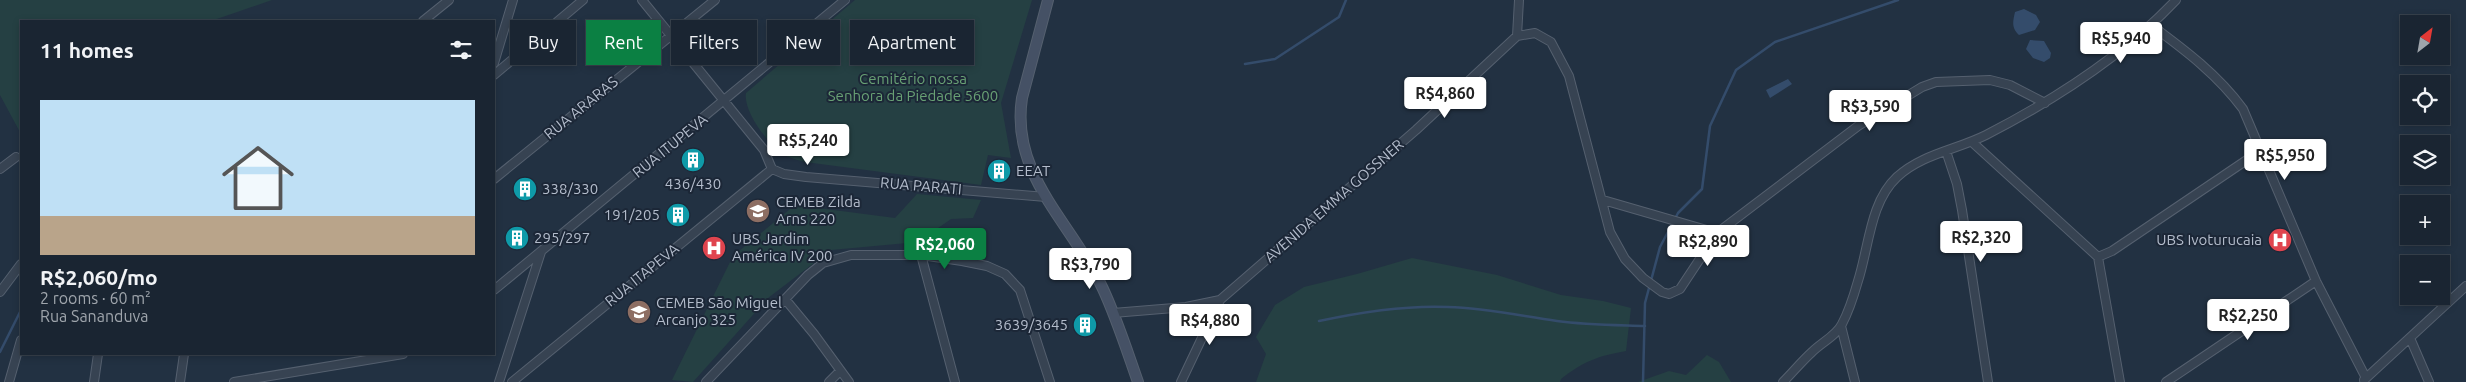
<!DOCTYPE html>
<html lang="en">
<head>
<meta charset="utf-8">
<style>
	:root { --surface:#1a2532; --page:#27313e; --text:#f1f3f6; --muted:#9fa5ac; --line:#38424d; --accent:#0b8043 }
	body { margin:0; font-family:Ubuntu,sans-serif; background:var(--page); color:var(--text); height:100vh; display:flex; flex-direction:column; font-size:19px; white-space:nowrap }
	* { box-sizing:border-box; margin:0 }
	p { font-size:16px; color:var(--muted) }
	.icon { flex:none; width:28px; height:28px; fill:none; stroke:currentColor; stroke-width:2; stroke-linecap:round; stroke-linejoin:round }
	.map { position:relative; flex:1; overflow:hidden }
	.details { position:absolute; left:20px; top:20px; width:475px; height:335px; display:flex; flex-direction:column; background:var(--surface); border-radius:0px; box-shadow:0 2px 8px #0003,0 0 0 1px var(--line) }
	.details>* { flex:none }
	.hud { position:absolute; left:510px; top:20px; width:475px; height:45px; display:flex; gap:10px }
	.needle { width:32px; rotate:31deg }
	.buttons { position:absolute; left:2400px; top:15px; display:grid; gap:10px }
	.buttons a { display:grid; place-items:center; width:50px; height:50px; border-radius:0px; background:var(--surface); box-shadow:0 2px 8px #0003,0 0 0 1px var(--line); font-size:25px }
	.price { position:absolute; translate:-50% -42px; padding:0 11px; border-radius:5px; background:#fff; color:#222; font-size:16px; line-height:32px; filter:drop-shadow(0 1px 2px #0008) }
	.price::after { content:''; position:absolute; left:50%; top:30px; width:15px; height:11px; margin-left:-8px; background:inherit; clip-path:polygon(0 0,100% 0,50% 100%) }
	.price.current { background:var(--accent); color:#fff }
	ul { padding:0; list-style:none }
	li { display:grid; align-content:center; gap:10px; height:265px; padding:0 20px }
	li+li { border-top:1px solid var(--line) }
	li span { display:grid; place-items:center; height:155px; border-radius:0px; color:#555 }
	li>.icon { margin-inline-start:auto }
	span .icon { width:90px; height:90px; fill:#fffc; stroke-width:1 }
	li b { font-size:21px }
	h2 { display:flex; justify-content:space-between; align-items:center; height:60px; padding:0 20px; font-size:21px }
	.tag { padding:0 18px; border-radius:0px; background:var(--surface); box-shadow:0 2px 8px #0003,0 0 0 1px var(--line); font-size:18px; line-height:45px }
	.tag.current { background:var(--accent); color:#fff }
	.map>svg:first-child { display:block }
	.green { fill:#254043 }
	.water { fill:#344c6b }
	.lines { fill:none; stroke-linecap:round; stroke-linejoin:round }
	.stream { stroke:#344c6b; stroke-width:2.5 }
	.minor-casing { stroke:#55606f; stroke-width:10 }
	.secondary-casing { stroke:#55606f; stroke-width:12 }
	.minor { stroke:#374352; stroke-width:8 }
	.secondary { stroke:#455165; stroke-width:10 }
	.labels { text-anchor:middle; stroke-width:4; stroke-linejoin:round; paint-order:stroke }
	.park-label { font-size:15px; fill:#68a074; stroke:#1c2737 }
	.street-label { font-size:15px; fill:#b4bdcc; stroke:#1c2737 }
	.poi-label { font-size:15px; fill:#b4bdcc; stroke:#1c2737; text-anchor:start }
</style>
</head>
<body>
<div class="map">
<svg width="2466" height="382" viewBox="0 0 2466 382">
	<rect width="100%" height="100%" fill="#223142"/>
	<path class="green" d="M 0,0 L 272,0 L 211,21 L 21,21 L 21,134 L 0,95 Z
		M 855,0 L 1032,0 L 1001,103 L 1011,158 L 988,155 L 981,185 L 805,162 C 798,160 789,158 783,154 C 768,144 743,111 746,93 Z
		M 917,194 L 981,200 L 973,218 L 951,219 L 918,242 L 831,250 L 768,298 L 693,382 L 672,380 L 733,256 L 795,205 L 895,218 Z
		M 1412,258 L 1497,275 L 1561,295 L 1603,301 L 1631,308 L 1626,351 C 1598,356 1584,361 1561,379 L 1560,382 L 1256,382 L 1266,354 L 1256,337 L 1275,305 L 1304,287 L 1357,274 Z
		M 1707,355 L 1719,362 L 1731,382 L 1638,382 L 1669,371 L 1686,375 Z"/>
	<path class="water" d="M 2024,9 L 2036,15 L 2040,22 L 2035,30 L 2019,35 C 2011,28 2013,21 2015,12 Z
		M 2030,40 L 2044,41 L 2051,53 L 2050,58 L 2044,62 L 2033,58 L 2026,49 Z
		M 1788,79 L 1792,84 L 1770,98 L 1766,90 Z"/>
	<g class="lines">
		<path class="stream" d="M 1245,64 L 1275,59 L 1339,17 L 1346,0
			M 1319,321 C 1361,312 1404,305 1448,307 C 1485,308 1521,316 1557,321 C 1586,325 1616,325 1645,326
			M 0,352 L 21,310
			M 1643,382 L 1645,303 L 1660,247 L 1678,213 L 1702,189 L 1710,126 L 1736,70 L 1775,42 L 1898,0"/>
		<g class="minor-casing">
			<path id="minor" d="M 642,0 L 764,150 L 772,169 L 784,174 L 806,177 L 1046,197
				M 423,21 L 449,0
				M 2151,25 C 2185,50 2218,75 2243,109 L 2316,281 L 2366,378
				M 1517,36 L 1519,0
				M 494,63 L 513,0
				M 494,75 L 583,0
				M 1972,142 L 2098,257 L 2120,382
				M 1946,151 L 1957,184 L 1962,210 L 1988,382
				M 0,169 L 16,157
				M 494,179 L 715,0
				M 1603,200 L 1717,233
				M 921,255 L 955,382
				M 2098,257 L 2112,251 L 2260,151
				M 494,290 L 845,0
				M 0,292 L 21,264
				M 785,299 L 814,334 L 849,382
				M 1113,313 L 1186,307 L 1220,300
				M 1841,326 L 1855,382
				M 2410,338 L 2429,382
				M 2364,380 L 2466,286
				M 9,382 L 21,340
				M 94,382 L 98,354
				M 180,382 L 184,354
				M 234,382 L 403,354
				M 499,382 L 541,252
				M 512,382 L 772,169
				M 706,382 L 808,275 L 823,263 L 851,255 L 921,255 L 962,261 L 987,266 L 1005,274 L 1020,290 L 1050,382
				M 829,382 L 840,371
				M 1181,382 L 1220,300 L 1416,130 L 1517,36 L 1535,33 L 1551,42 L 1569,76 L 1610,232 L 1625,259 L 1643,278 L 1662,292 L 1669,294 L 1680,289 L 1717,233 L 1858,126 L 1922,87 L 1936,82 L 1990,80 L 2010,85 L 2045,103
				M 1783,382 C 1793,372 1802,361 1812,352 C 1821,343 1837,335 1842,324 C 1849,311 1854,295 1858,281 C 1869,247 1870,202 1897,177 C 1922,154 1956,150 1986,135 C 2054,100 2123,56 2176,0
				M 2166,382 L 2316,281"/>
		</g>
		<g class="secondary-casing">
			<path id="secondary" d="M 1048,0 L 1022,98 C 1010,176 1073,224 1103,289 C 1117,319 1127,351 1138,382"/>
		</g>
		<use href="#minor" class="minor"/>
		<use href="#secondary" class="secondary"/>
	</g>
	<defs>
		<g id="building-disc" transform="scale(1.25)"><circle r="9.5" fill="#0f9aa8" stroke="#1c2737"/><path d="M-4-6H4V6H1V3H-1V6H-4ZM-2.5-4.3h1.7v1.8h-1.7ZM.8-4.3h1.7v1.8H.8ZM-2.5-1h1.7V.8h-1.7ZM.8-1h1.7V.8H.8Z" fill="#fff"/></g>
		<g id="school-disc" transform="scale(1.25)"><circle r="9.5" fill="#8d6e63" stroke="#1c2737"/><path d="M0-5L7-2L0 1L-7-2ZM-4 1L0 2.5L4 1V4Q0 6-4 4Z" fill="#fff"/></g>
		<g id="hospital-disc" transform="scale(1.25)"><circle r="9.5" fill="#e0444e" stroke="#1c2737"/><path d="M-5-5h3v3.5h4V-5h3V5h-3V1.5h-4V5h-3Z" fill="#fff"/></g>
	</defs>
	<g fill-rule="evenodd">
		<use href="#building-disc" x="693" y="160"/>
		<use href="#building-disc" x="999" y="171"/>
		<use href="#building-disc" x="525" y="189"/>
		<use href="#school-disc" x="758" y="211"/>
		<use href="#building-disc" x="678" y="215"/>
		<use href="#building-disc" x="517" y="238"/>
		<use href="#hospital-disc" x="2280" y="240"/>
		<use href="#hospital-disc" x="714" y="248"/>
		<use href="#school-disc" x="639" y="312"/>
		<use href="#building-disc" x="1085" y="325"/>
	</g>
	<g class="labels">
		<g class="park-label">
			<text x="913" y="84">Cemitério nossa<tspan x="913" dy="17">Senhora da Piedade 5600</tspan></text>
		</g>
		<g class="street-label">
			<text transform="translate(581 108) rotate(-39)" y="5">RUA ARARAS</text>
			<text transform="translate(670 146) rotate(-39)" y="5">RUA ITUPEVA</text>
			<text transform="translate(921 186) rotate(5)" y="5">RUA PARATI</text>
			<text transform="translate(1334 201) rotate(-41)" y="5">AVENIDA EMMA GOSSNER</text>
			<text transform="translate(642 275) rotate(-39)" y="5">RUA ITAPEVA</text>
		</g>
		<g class="poi-label">
			<text x="1016" y="176">EEAT</text>
			<text x="693" y="189" text-anchor="middle">436/430</text>
			<text x="542" y="194">338/330</text>
			<text x="776" y="207">CEMEB Zilda<tspan x="776" dy="17">Arns 220</tspan></text>
			<text x="660" y="220" text-anchor="end">191/205</text>
			<text x="534" y="243">295/297</text>
			<text x="732" y="244">UBS Jardim<tspan x="732" dy="17">América IV 200</tspan></text>
			<text x="2262" y="245" text-anchor="end">UBS Ivoturucaia</text>
			<text x="656" y="308">CEMEB São Miguel<tspan x="656" dy="17">Arcanjo 325</tspan></text>
			<text x="1068" y="330" text-anchor="end">3639/3645</text>
		</g>
	</g>
</svg>
<div class="buttons">
<a><svg class="needle" viewBox="-14 -14 28 28"><path d="M0-13l5 13h-10z" fill="#e53935"/><path d="M0 13l5-13h-10z" fill="#9fa5ac"/></svg></a>
<a><svg class="icon" aria-label="locate" viewBox="0 0 24 24"><circle cx="12" cy="12" r="6"/><path d="M12 2v4M12 18v4M2 12h4M18 12h4"/></svg></a>
<a><svg class="icon" aria-label="layers" viewBox="0 0 24 24"><path d="M12 4l9 5-9 5-9-5zM3 14l9 5 9-5"/></svg></a>
<a>+</a>
<a>−</a>
</div>
<b class="price" style="left:2121px;top:64px">R$5,940</b>
<b class="price" style="left:1445px;top:119px">R$4,860</b>
<b class="price" style="left:1870px;top:132px">R$3,590</b>
<b class="price" style="left:808px;top:166px">R$5,240</b>
<b class="price" style="left:2285px;top:181px">R$5,950</b>
<b class="price" style="left:1981px;top:263px">R$2,320</b>
<b class="price" style="left:1708px;top:267px">R$2,890</b>
<b class="price current" style="left:945px;top:270px">R$2,060</b>
<b class="price" style="left:1090px;top:290px">R$3,790</b>
<b class="price" style="left:2248px;top:341px">R$2,250</b>
<b class="price" style="left:1210px;top:346px">R$4,880</b>
<div class="hud">
<a class="tag">Buy</a>
<a class="tag current">Rent</a>
<a class="tag">Filters</a>
<a class="tag">New</a>
<a class="tag">Apartment</a>
</div>
<section class="details">
<h2>11 homes<svg class="icon" aria-label="filters" viewBox="0 0 24 24"><path d="M4 7h16M4 17h16"/><circle cx="9" cy="7" r="2"/><circle cx="15" cy="17" r="2"/></svg></h2>
<ul>
<li><span style="background:linear-gradient(#bfe0f5 75%,#b9a48a 0)"><svg class="icon" aria-label="home" viewBox="0 0 24 24"><path d="M3 11l9-7 9 7M6 9v11h12V9"/></svg></span><div><b>R$2,060/mo</b><p>2 rooms · 60 m²</p><p>Rua Sananduva</p></div></li>
</ul>
</section>
</div>
</body>
</html>
